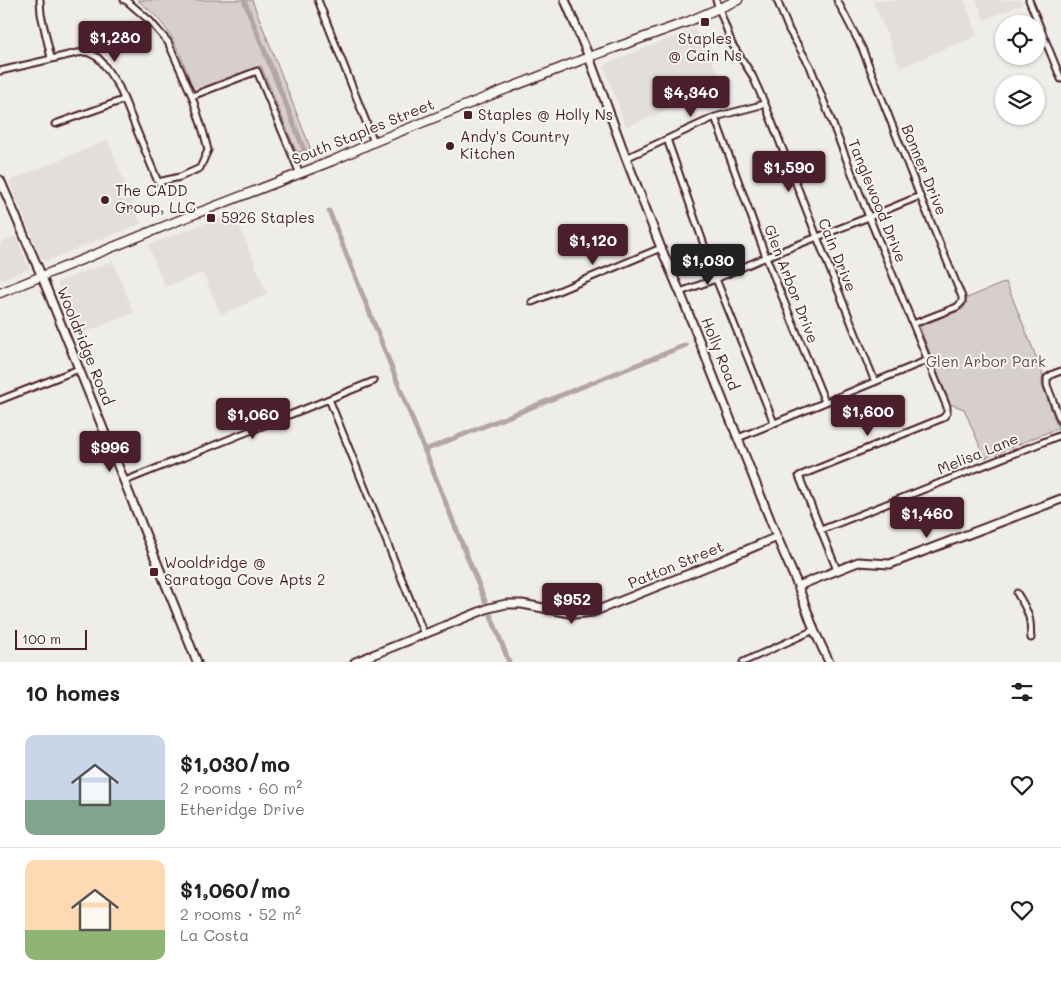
<!DOCTYPE html>
<html lang="en">
<head>
<meta charset="utf-8">
<style>
	:root { --surface:#fff; --page:#f2f2f2; --text:#222; --muted:#767676; --line:#e0e0e0; --accent:#4a1f2b }
	body { margin:0; font-family:Mali,sans-serif; background:var(--page); color:var(--text); height:100vh; display:flex; flex-direction:column; font-size:19px; white-space:nowrap }
	* { box-sizing:border-box; margin:0 }
	p { font-size:16px; color:var(--muted) }
	.icon { flex:none; width:28px; height:28px; fill:none; stroke:currentColor; stroke-width:2; stroke-linecap:round; stroke-linejoin:round }
	.map { position:relative; height:662px; overflow:hidden }
	.sheet { display:flex; flex-direction:column; background:var(--surface); flex:1 }
	.sheet>* { flex:none }
	.controls { position:absolute; left:995px; top:15px; display:grid; gap:10px }
	.controls a { display:grid; place-items:center; width:50px; height:50px; border-radius:50%; background:var(--surface); box-shadow:0 1px 4px #0004; font-size:25px }
	.scale { position:absolute; left:15px; bottom:12px; width:72px; box-sizing:border-box; padding-left:5px; border:2px solid #4a1f2b; border-top:0; font-size:14px; line-height:18px; white-space:nowrap; color:#4a1f2b; -webkit-text-stroke:4px #f6f6f2; paint-order:stroke }
	.price { position:absolute; translate:-50% -42px; padding:0 11px; border-radius:5px; background:var(--accent); color:#fff; font-size:16px; line-height:32px; filter:drop-shadow(0 1px 2px #0008) }
	.price::after { content:''; position:absolute; left:50%; top:30px; width:15px; height:11px; margin-left:-8px; background:inherit; clip-path:polygon(0 0,100% 0,50% 100%) }
	.price.current { background:#222; color:#fff }
	ul { padding:0; list-style:none }
	li { display:flex; align-items:center; gap:15px; height:125px; padding:0 25px }
	li+li { border-top:1px solid var(--line) }
	li span { display:grid; place-items:center; flex:none; width:140px; height:100px; border-radius:10px; color:#555 }
	li>.icon { margin-inline-start:auto }
	span .icon { width:60px; height:60px; fill:#fffc; stroke-width:1 }
	li b { font-size:21px }
	h2 { display:flex; justify-content:space-between; align-items:center; height:60px; padding:0 25px; font-size:21px }
	.map>svg:first-child { display:block }
	.built { fill:#e3dedc }
	.green { fill:#d7cfce; stroke:#90777c }
	.lines { fill:none; stroke-linecap:round; stroke-linejoin:round }
	.canal { stroke:#b4a4a5; stroke-width:5 }
	.street-casing { stroke:#4a1f2b; stroke-width:9 }
	.secondary-casing { stroke:#4a1f2b; stroke-width:11 }
	.primary-casing { stroke:#4a1f2b; stroke-width:11 }
	.street { stroke:#f6f6f2; stroke-width:5 }
	.secondary { stroke:#f6f6f2; stroke-width:7 }
	.primary { stroke:#f6f6f2; stroke-width:8 }
	.poi-dot { fill:#4a1f2b; stroke:#f6f6f2; stroke-width:2 }
	.labels { text-anchor:middle; stroke-width:4; stroke-linejoin:round; paint-order:stroke }
	.poi-label { font-size:15px; fill:#4a1f2b; stroke:#f6f6f2; text-anchor:start }
	.street-label { font-size:15px; fill:#4a1f2b; stroke:#f6f6f2 }
	.park-label { font-size:15px; fill:#6d4b54; stroke:#f6f6f2 }
</style>
</head>
<body>
<div class="map">
<svg width="1061" height="662" viewBox="0 0 1061 662">
	<rect width="100%" height="100%" fill="#efedea"/>
	<filter id="ink" filterUnits="userSpaceOnUse"><feTurbulence type="fractalNoise" baseFrequency=".02" numOctaves="2"/><feDisplacementMap in="SourceGraphic" scale="10" xChannelSelector="R" yChannelSelector="G"/><feConvolveMatrix kernelMatrix="1 2 1 2 8 2 1 2 1" color-interpolation-filters="sRGB"/></filter>
	<g filter="url(#ink)">
		<path class="built" d="M 873,0 L 964,0 L 978,35 L 900,68 Z
			M 976,0 L 1021,0 L 1023,4 L 984,20 Z
			M 695,28 L 725,87 L 626,127 L 604,67 L 607,63 Z
			M 108,140 L 141,224 L 93,242 L 46,261 L 41,258 L 9,181 Z
			M 234,212 L 267,294 L 221,315 L 203,273 L 165,287 L 148,245 Z
			M 16,236 L 29,269 L 0,280 L 0,243 Z
			M 113,261 L 134,313 L 76,336 L 57,282 Z"/>
		<path class="green" d="M 137,0 L 252,0 L 310,147 L 309,150 L 301,152 L 296,151 L 261,66 L 194,91 C 179,52 173,26 137,0 Z
			M 1006,282 L 1043,374 L 1042,380 L 1042,385 L 1058,428 L 985,458 L 964,409 L 950,404 L 920,328 L 921,326 L 963,309 L 965,306 L 967,298 Z"/>
		<g class="lines">
			<path class="canal" d="M 244,0 L 305,152
				M 329,211 L 485,601
				M 425,450 L 686,345
				M 491,616 L 509,662"/>
			<g class="street-casing">
				<path id="street" d="M 40,0 L 41,14 L 51,58
					M 318,0 L 374,142
					M 716,0 L 732,44 L 752,75 L 765,104 L 817,237 L 875,382
					M 777,0 L 789,30 L 810,66 L 869,217 L 947,407 L 947,413 L 943,418 L 799,476 L 837,570
					M 837,0 L 862,48 L 920,196 L 962,297 L 962,302 L 957,307 L 913,324
					M 1029,0 L 1061,79
					M 0,71 L 77,53 L 87,52 L 97,57 L 102,62 L 119,87 L 158,182 L 180,177 L 200,168 L 208,150 L 204,134 L 192,96 L 168,42 L 150,21 L 127,1 L 124,0
					M 192,96 L 257,71 L 300,174
					M 715,117 L 766,257 L 825,402
					M 55,124 L 123,100
					M 667,139 L 716,279 L 774,423
					M 626,158 L 715,117 L 765,104
					M 680,292 L 716,279 L 766,257 L 869,217 L 920,196
					M 532,302 L 661,248
					M 1061,371 L 1053,374 L 1047,378 L 1047,385 L 1061,422
					M 329,399 L 424,634
					M 0,400 L 79,369
					M 738,438 L 928,360
					M 125,481 L 374,381
					M 821,530 L 1061,435
					M 1017,593 C 1022,602 1029,611 1030,622 C 1031,627 1030,633 1031,638
					M 743,662 L 814,630"/>
			</g>
			<g class="secondary-casing">
				<path id="secondary" d="M 565,0 L 589,57 L 626,158 L 661,248 L 680,292 L 777,537 L 798,586 L 814,630 L 829,662
					M 0,180 L 42,277 L 197,662
					M 798,586 L 858,562 L 890,564 L 1061,499
					M 355,662 L 489,608 L 506,604 L 522,604 L 575,614 L 593,612 L 711,565 L 777,537"/>
			</g>
			<g class="primary-casing">
				<path id="primary" d="M 0,293 L 182,219 L 332,161 L 374,142 L 499,92 L 589,57 L 687,22 L 738,0"/>
			</g>
			<use href="#street" class="street"/>
			<use href="#secondary" class="secondary"/>
			<use href="#primary" class="primary"/>
		</g>
	</g>
	<g class="poi-dot">
		<rect x="700" y="17" width="10" height="10" rx="2.5"/>
		<rect x="463" y="110" width="10" height="10" rx="2.5"/>
		<circle cx="450" cy="146" r="5"/>
		<circle cx="105" cy="200" r="5"/>
		<rect x="206" y="213" width="10" height="10" rx="2.5"/>
		<rect x="149" y="567" width="10" height="10" rx="2.5"/>
	</g>
	<g class="labels">
		<g class="poi-label">
			<text x="705" y="44" text-anchor="middle">Staples<tspan x="705" dy="17">@ Cain Ns</tspan></text>
			<text x="478" y="120">Staples @ Holly Ns</text>
			<text x="460" y="142">Andy's Country<tspan x="460" dy="17">Kitchen</tspan></text>
			<text x="115" y="196">The CADD<tspan x="115" dy="17">Group, LLC</tspan></text>
			<text x="221" y="223">5926 Staples</text>
			<text x="164" y="568">Wooldridge @<tspan x="164" dy="17">Saratoga Cove Apts 2</tspan></text>
		</g>
		<g class="street-label">
			<text transform="translate(363 132) rotate(-22)" y="5">South Staples Street</text>
			<text transform="translate(924 170) rotate(68)" y="5">Bonner Drive</text>
			<text transform="translate(877 201) rotate(68)" y="5">Tanglewood Drive</text>
			<text transform="translate(837 255) rotate(68)" y="5">Cain Drive</text>
			<text transform="translate(791 284) rotate(69)" y="5">Glen Arbor Drive</text>
			<text transform="translate(85 346) rotate(68)" y="5">Wooldridge Road</text>
			<text transform="translate(720 354) rotate(68)" y="5">Holly Road</text>
			<text transform="translate(978 454) rotate(-22)" y="5">Melisa Lane</text>
			<text transform="translate(676 565) rotate(-22)" y="5">Patton Street</text>
		</g>
		<g class="park-label">
			<text x="986" y="367">Glen Arbor Park</text>
		</g>
	</g>
</svg>
<div class="controls">
<a><svg class="icon" aria-label="locate" viewBox="0 0 24 24"><circle cx="12" cy="12" r="6"/><path d="M12 2v4M12 18v4M2 12h4M18 12h4"/></svg></a>
<a><svg class="icon" aria-label="layers" viewBox="0 0 24 24"><path d="M12 4l9 5-9 5-9-5zM3 14l9 5 9-5"/></svg></a>
</div>
<div class="scale">100 m</div>
<b class="price" style="left:115px;top:63px">$1,280</b>
<b class="price" style="left:691px;top:118px">$4,340</b>
<b class="price" style="left:789px;top:193px">$1,590</b>
<b class="price" style="left:593px;top:266px">$1,120</b>
<b class="price current" style="left:708px;top:286px">$1,030</b>
<b class="price" style="left:868px;top:437px">$1,600</b>
<b class="price" style="left:253px;top:440px">$1,060</b>
<b class="price" style="left:110px;top:473px">$996</b>
<b class="price" style="left:927px;top:539px">$1,460</b>
<b class="price" style="left:572px;top:625px">$952</b>
</div>
<section class="sheet">
<h2>10 homes<svg class="icon" aria-label="filters" viewBox="0 0 24 24"><path d="M4 7h16M4 17h16"/><circle cx="9" cy="7" r="2"/><circle cx="15" cy="17" r="2"/></svg></h2>
<ul>
<li><span style="background:linear-gradient(#c9d6e8 65%,#7fa58c 0)"><svg class="icon" aria-label="home" viewBox="0 0 24 24"><path d="M3 11l9-7 9 7M6 9v11h12V9"/></svg></span><div><b>$1,030/mo</b><p>2 rooms · 60 m²</p><p>Etheridge Drive</p></div><svg class="icon" aria-label="heart" viewBox="0 0 24 24"><path d="M12 20l-8-8c-3-5 5-10 8-4 3-6 11-1 8 4z"/></svg></li>
<li><span style="background:linear-gradient(#ffd9b3 70%,#8fb573 0)"><svg class="icon" aria-label="home" viewBox="0 0 24 24"><path d="M3 11l9-7 9 7M6 9v11h12V9"/></svg></span><div><b>$1,060/mo</b><p>2 rooms · 52 m²</p><p>La Costa</p></div><svg class="icon" aria-label="heart" viewBox="0 0 24 24"><path d="M12 20l-8-8c-3-5 5-10 8-4 3-6 11-1 8 4z"/></svg></li>
</ul>
</section>
</body>
</html>
